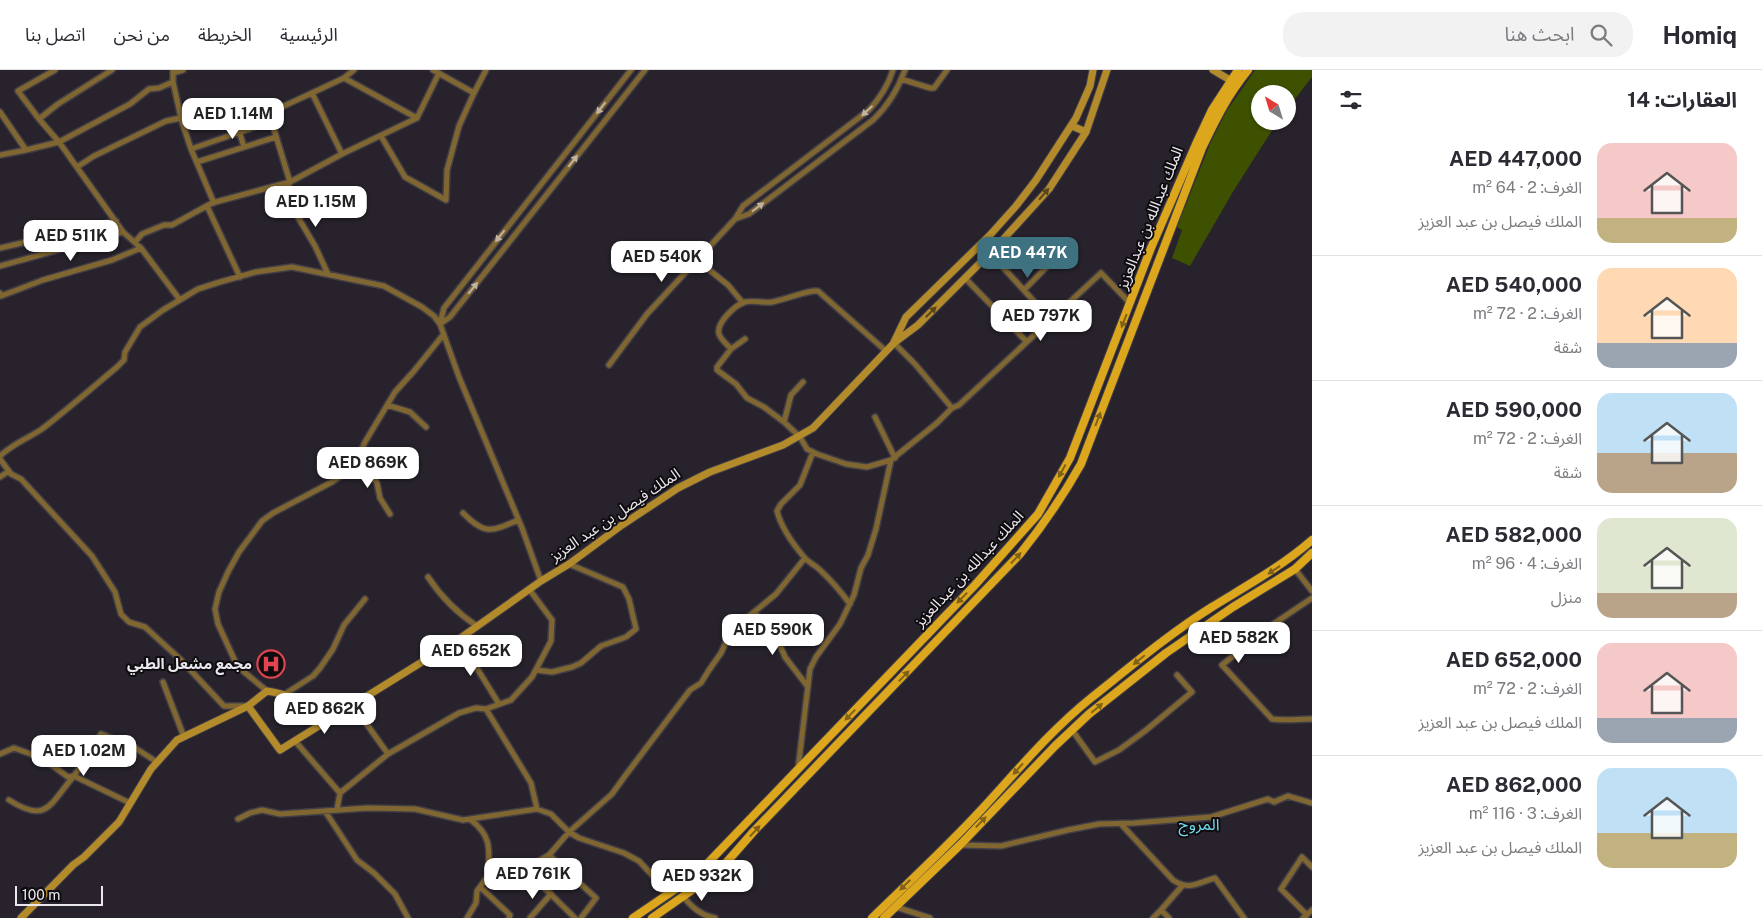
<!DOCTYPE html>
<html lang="ar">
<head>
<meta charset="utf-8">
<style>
	:root { --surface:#fff; --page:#f2f2f3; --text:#2b2b33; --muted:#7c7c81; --line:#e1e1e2; --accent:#3e7281 }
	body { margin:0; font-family:"Public Sans","Noto Sans Arabic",sans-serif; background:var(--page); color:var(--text); direction:rtl; height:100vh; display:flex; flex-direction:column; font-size:19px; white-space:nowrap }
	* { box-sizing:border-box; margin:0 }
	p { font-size:16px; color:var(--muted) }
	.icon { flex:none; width:28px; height:28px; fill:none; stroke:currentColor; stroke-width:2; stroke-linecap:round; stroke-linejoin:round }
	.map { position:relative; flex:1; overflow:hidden; direction:ltr }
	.sheet { display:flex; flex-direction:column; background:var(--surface); width:450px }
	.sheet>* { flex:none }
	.needle { width:32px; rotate:322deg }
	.buttons { position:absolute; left:1251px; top:15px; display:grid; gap:10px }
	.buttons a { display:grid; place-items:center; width:45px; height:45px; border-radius:50%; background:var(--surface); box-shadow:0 1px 4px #0004; font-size:25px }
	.scale { position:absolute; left:15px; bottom:12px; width:88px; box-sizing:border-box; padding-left:5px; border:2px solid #eae7ed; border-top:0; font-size:14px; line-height:18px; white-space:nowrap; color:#eae7ed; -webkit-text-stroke:4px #0f0c10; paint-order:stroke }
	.price { position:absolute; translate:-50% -42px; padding:0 11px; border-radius:10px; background:#fff; color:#222; font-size:16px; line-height:32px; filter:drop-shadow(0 1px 2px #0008) }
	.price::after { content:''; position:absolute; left:50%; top:30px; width:15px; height:11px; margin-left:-8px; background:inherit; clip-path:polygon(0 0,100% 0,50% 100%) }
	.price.on { background:var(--accent); color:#fff }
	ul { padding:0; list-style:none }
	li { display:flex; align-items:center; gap:15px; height:125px; padding:0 25px }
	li+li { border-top:1px solid var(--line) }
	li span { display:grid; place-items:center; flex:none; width:140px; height:100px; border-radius:15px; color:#555 }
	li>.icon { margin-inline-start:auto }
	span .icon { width:60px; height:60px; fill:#fffc; stroke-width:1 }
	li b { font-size:21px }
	h2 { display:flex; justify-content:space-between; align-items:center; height:60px; padding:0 25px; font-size:21px }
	header { display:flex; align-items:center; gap:30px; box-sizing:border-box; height:70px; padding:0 25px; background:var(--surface); border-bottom:1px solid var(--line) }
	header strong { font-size:24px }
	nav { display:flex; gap:28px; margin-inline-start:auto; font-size:18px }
	.search { width:350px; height:45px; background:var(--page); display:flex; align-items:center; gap:12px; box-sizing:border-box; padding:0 18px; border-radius:20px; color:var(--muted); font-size:19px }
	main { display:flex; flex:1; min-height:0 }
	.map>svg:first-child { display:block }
	.green { fill:#3d5100 }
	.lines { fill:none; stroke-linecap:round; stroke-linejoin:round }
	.street-casing { stroke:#423e46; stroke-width:8 }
	.secondary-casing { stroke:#423e46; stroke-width:9 }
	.primary-casing { stroke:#423e46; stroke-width:10 }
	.street { stroke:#806630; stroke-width:5 }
	.secondary { stroke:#b48b2b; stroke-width:7 }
	.primary { stroke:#dda71d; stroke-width:8 }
	.oneway { fill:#c0b3a1 }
	.oneway2 { fill:#59451c }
	.oneway3 { fill:#806117 }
	.labels { text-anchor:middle; stroke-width:4; stroke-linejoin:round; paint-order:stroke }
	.street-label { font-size:15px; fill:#eae7ed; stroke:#0f0c10 }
	.poi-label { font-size:15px; font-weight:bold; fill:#eae7ed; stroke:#0f0c10; text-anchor:end }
	.neighbourhood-label { font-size:16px; fill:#72d9ee; stroke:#0f0c10 }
</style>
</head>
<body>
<header>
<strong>Homiq</strong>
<div class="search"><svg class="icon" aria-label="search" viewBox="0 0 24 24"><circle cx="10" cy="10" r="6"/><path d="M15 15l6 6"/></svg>ابحث هنا</div>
<nav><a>الرئيسية</a><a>الخريطة</a><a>من نحن</a><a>اتصل بنا</a></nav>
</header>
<main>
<section class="sheet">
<h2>العقارات: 14<svg class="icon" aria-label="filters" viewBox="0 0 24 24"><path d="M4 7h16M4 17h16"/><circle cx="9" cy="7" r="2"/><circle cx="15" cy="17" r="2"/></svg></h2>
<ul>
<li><span style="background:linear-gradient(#f6c9c9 75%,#c2b280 0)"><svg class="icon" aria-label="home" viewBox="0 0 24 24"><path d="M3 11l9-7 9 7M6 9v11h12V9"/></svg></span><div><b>AED 447,000</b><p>الغرف: 2 · 64 m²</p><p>الملك فيصل بن عبد العزيز</p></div></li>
<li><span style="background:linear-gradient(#ffd9b3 75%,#9aa5b1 0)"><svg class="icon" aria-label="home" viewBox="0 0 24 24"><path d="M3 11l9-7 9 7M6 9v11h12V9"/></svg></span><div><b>AED 540,000</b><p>الغرف: 2 · 72 m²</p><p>شقة</p></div></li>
<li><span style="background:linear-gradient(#bfe0f5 60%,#b9a48a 0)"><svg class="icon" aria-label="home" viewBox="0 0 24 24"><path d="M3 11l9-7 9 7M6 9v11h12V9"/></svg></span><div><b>AED 590,000</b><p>الغرف: 2 · 72 m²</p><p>شقة</p></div></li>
<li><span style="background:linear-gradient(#dfe7d0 75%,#b9a48a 0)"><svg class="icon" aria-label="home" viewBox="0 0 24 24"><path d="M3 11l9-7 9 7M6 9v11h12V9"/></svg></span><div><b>AED 582,000</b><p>الغرف: 4 · 96 m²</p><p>منزل</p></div></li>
<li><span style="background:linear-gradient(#f6c9c9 75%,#9aa5b1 0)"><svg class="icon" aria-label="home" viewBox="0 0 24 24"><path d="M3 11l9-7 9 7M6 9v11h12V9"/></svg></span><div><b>AED 652,000</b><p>الغرف: 2 · 72 m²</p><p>الملك فيصل بن عبد العزيز</p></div></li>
<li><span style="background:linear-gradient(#bfe0f5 65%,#c2b280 0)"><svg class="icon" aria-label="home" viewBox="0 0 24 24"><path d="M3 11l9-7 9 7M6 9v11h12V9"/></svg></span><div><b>AED 862,000</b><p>الغرف: 3 · 116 m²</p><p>الملك فيصل بن عبد العزيز</p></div></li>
</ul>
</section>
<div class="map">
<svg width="1312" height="848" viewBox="0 0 1312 848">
	<rect width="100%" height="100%" fill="#27222b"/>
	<path class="green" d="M 1255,0 L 1312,0 L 1312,7 L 1288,38 L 1288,24 L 1260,24 L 1260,51 L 1278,51 L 1234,120 L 1190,196 L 1172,188 L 1182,160 L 1177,157 L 1210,74 L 1226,42 Z"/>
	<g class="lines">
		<g class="street-casing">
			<path id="street" d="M 55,0 L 18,21 L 39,49 L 58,34 L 112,0
				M 354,0 L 344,8 L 269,43 L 290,112 L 342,84 L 417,48 L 439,3
				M 433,0 L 474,23 L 486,0
				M 893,0 C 888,16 880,28 869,40 L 743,136 L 735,149 L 749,144 L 873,50 C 888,36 898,19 905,0
				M 173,3 L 183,0
				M 344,8 L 417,48
				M 901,9 L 930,18 L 934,18 L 947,0
				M 173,12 L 182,52 L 191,79 L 214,133
				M 312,23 L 342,84
				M 0,42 L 26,80 L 59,72 L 123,162 L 141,178 L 180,230
				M 235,48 L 244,77
				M 39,49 L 59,72 L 130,34 L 149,19 L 159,18 L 173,12 L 173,0
				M 381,66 L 405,107 L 446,130 L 447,100 L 459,56 L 474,23
				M 191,79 L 272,51
				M 0,85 L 26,80
				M 197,92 L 276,67
				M 77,97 L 94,86 L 166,51 L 181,48
				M 290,112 L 286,119 L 292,137 L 315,176 L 328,204
				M 207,136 L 240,207
				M 135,172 L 142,164 L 164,155 L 172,155 L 212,133 L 290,112
				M 0,178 L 116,151
				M 990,183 L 1051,250
				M 697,190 L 728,215 L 743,233
				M 0,196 L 123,162
				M 965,208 L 1027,272
				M 1024,220 L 1071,172
				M 0,223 L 1,226 L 43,210 L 112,190 L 141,178
				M 440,253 L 444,238 L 631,0
				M 440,254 L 450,247 L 645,0
				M 745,269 L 731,279 L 717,297 L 717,300 L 736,314 L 747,328 L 764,337 L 784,352 L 800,367 L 807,379 L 817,384 L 846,394 L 867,397 L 891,390
				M 731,279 C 728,275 721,270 719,264 C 716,253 735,235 745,232 C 753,230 763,233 772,232 C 786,229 800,223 814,221 L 818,221 L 886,281
				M 609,295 L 647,244 L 735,149
				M 387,335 L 410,342 L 426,357
				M 952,338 L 959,335 L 1101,203 L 1130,233
				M 875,347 L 895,388
				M 784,352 L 791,325 L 803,312
				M 813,382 L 800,415 L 781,434 L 777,441 C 781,457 793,474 804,487 C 809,493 817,496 822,502 C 833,512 841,522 850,534
				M 359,385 L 377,413 L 380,428 L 390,444
				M 0,386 C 14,373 27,369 42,359 C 68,339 92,318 117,297 L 124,290 L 125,282 L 140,257 L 163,240 L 198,219 L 220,212 L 256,202 L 292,197 L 384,216 L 422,237 L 434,246 L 440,254 L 459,307 L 522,458 L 541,511
				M 0,389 L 11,404 L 21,409 L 92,486 L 115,522 L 121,544 L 129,552 L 145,557 L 180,589 L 224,636 L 246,636
				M 0,407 L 9,401
				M 463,443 C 485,465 491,462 518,450
				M 1295,499 L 1312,521
				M 428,507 C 442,528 457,543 477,556
				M 1312,528 L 1266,559 L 1222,595 L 1272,649 C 1285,651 1298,649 1312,649
				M 754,542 L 777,568 L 785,587 L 808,617
				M 459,569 L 499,634
				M 536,600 L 552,602 L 572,597 L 581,593 L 601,576 L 626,567 L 636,559 L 629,529 L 623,517 L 569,494
				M 163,612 L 184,667
				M 267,621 L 243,601 L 235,591 L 218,554 L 215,539 L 219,522 L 228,502 L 239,482 L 262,451 L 273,443 L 332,412 L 349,400 L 357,390 L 365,372 L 395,322 L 414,301 L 443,265
				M 285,624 L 313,606 L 320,598 L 333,579 L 344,555 L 365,529
				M 353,635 L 388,684
				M 486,639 L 531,713 L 537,739
				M 1072,660 L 1095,692 L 1119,680 L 1145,661 L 1192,622 L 1177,605
				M 295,671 L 340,723
				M 0,684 L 14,678 L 42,688 L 68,707 L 74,706 C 50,733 48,755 9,730
				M 798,699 L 810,599 L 816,587 L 840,554 L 854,525 L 861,498 L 868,485 L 876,459 L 891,390 L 937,353 L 952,338 L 915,294 L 894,273
				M 130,733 L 74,706 L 101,664 L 132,676 L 157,692
				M 337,739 L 340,723 L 388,684 L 459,643 L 476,638 L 486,639 L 511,630 L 532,607 L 551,571 L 552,550 L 529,519
				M 325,741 L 357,790 L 374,803 L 395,824 L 408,848
				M 238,749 L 250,743 L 262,740 L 280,744 L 368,738 L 415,739 L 463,750 L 537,739 L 551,744 L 569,762 L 579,768 L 624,783 L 639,791 L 654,807 L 666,824
				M 471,750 C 493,767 489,781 488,806 L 517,804 L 549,785 L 569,762 L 612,724 L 625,706 L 690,620 L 701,613 L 709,600 L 721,583 L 731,561 L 776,524 L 805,488
				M 1121,754 L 1173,810 C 1189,821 1197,813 1215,808 L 1244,848
				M 960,775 L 1001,776 L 1068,760 L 1099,754 L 1134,753 L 1211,747 L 1268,729 L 1274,732 L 1288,726 L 1312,733
				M 549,785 L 596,828 L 581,848
				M 526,800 L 575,848
				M 480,817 L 510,845 L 509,848
				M 683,826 C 692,838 701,845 715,848
				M 896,837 L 930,848
				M 1161,840 L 1182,816
				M 1307,845 L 1281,819 L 1302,787 L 1312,797
				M 467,848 L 476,833 L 477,821 L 488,806
				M 530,848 L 551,824
				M 1153,848 L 1161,840 L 1169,848
				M 1303,848 L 1312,840"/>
		</g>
		<g class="secondary-casing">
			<path id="secondary" d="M 1213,0 L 1230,10
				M 1072,56 L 1086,62
				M 894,272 L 906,247 L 990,165 L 1016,136 L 1036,110 L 1076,48 L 1090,16 L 1093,0
				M 248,636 L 280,680 L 459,569 L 541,511 L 569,494 L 622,455 L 678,418 L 710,402 L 783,375 L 813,358 L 894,273 L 918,255 L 998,175 L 1049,119 L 1086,62 L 1107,0
				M 21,848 L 73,795 L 84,787 L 119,752 L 151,699 L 177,670 L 248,636 L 267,621 C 293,625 317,637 344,640"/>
		</g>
		<g class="primary-casing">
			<path id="primary" d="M 633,848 L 683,814 L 705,796 L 975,515 L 1038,444 L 1070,388 L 1151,178 L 1196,74 L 1212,40 L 1238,0
				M 652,848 L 718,802 L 754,761 L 1020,484 C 1044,454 1062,428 1081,394 L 1202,78 C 1216,49 1227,26 1248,0
				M 872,848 C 909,812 947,777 982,739 C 1017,701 1050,661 1091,628 C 1130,597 1169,564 1212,537 C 1246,516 1281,497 1312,470
				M 884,848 L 960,775 L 1055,676 L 1089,644 L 1166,583 L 1233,537 L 1295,499 L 1312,483"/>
		</g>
		<use href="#street" class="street"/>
		<use href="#secondary" class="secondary"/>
		<use href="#primary" class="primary"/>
	</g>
	<defs><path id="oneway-solid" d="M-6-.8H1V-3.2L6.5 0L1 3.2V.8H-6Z" transform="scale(1.25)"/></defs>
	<g class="oneway">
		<use href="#oneway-solid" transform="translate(601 38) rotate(128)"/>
		<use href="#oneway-solid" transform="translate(867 41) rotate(137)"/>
		<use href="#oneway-solid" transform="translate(573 91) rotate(-52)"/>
		<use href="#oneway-solid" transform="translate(758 137) rotate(-37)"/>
		<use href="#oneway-solid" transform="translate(500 166) rotate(128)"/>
		<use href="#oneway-solid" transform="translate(473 218) rotate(-51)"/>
	</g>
	<g class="oneway2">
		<use href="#oneway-solid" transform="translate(1044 124) rotate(-49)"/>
		<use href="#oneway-solid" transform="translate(931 242) rotate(-45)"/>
	</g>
	<g class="oneway3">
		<use href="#oneway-solid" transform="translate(1124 251) rotate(111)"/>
		<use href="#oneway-solid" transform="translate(1098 349) rotate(-69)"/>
		<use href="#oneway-solid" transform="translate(1062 401) rotate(119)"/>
		<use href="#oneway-solid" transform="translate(1016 488) rotate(-47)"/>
		<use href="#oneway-solid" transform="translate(1274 500) rotate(146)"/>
		<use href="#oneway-solid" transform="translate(962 528) rotate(134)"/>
		<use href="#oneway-solid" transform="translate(1139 590) rotate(141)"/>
		<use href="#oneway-solid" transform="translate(904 606) rotate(-46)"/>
		<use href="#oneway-solid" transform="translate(1097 638) rotate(-40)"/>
		<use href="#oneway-solid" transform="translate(850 645) rotate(134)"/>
		<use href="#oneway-solid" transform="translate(1018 699) rotate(132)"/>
		<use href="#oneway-solid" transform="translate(981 752) rotate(-46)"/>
		<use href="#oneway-solid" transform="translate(755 761) rotate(-47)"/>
		<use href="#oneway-solid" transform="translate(905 815) rotate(136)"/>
	</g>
	<defs>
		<g id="hospital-ring" transform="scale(1.4375)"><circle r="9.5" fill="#0f0c10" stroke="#e0444e" stroke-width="1.5"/><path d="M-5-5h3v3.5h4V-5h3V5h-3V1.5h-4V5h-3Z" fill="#e0444e"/></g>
	</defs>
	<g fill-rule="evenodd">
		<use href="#hospital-ring" x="271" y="594"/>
	</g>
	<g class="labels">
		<g class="street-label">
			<text transform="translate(1150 148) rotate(-68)" y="5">الملك عبدالله بن عبدالعزيز</text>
			<text transform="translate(615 445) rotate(-34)" y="5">الملك فيصل بن عبد العزيز</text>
			<text transform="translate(969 499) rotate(-47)" y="5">الملك عبدالله بن عبدالعزيز</text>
		</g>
		<g class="poi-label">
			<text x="252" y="599">مجمع مشعل الطبي</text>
		</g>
		<g class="neighbourhood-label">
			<text x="1199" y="760">المروج</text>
		</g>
	</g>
</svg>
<div class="buttons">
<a><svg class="needle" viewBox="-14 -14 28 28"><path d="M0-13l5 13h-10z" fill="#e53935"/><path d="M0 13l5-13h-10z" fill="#7c7c81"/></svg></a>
</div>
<div class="scale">100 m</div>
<b class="price" style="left:233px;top:70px">AED 1.14M</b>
<b class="price" style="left:316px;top:158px">AED 1.15M</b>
<b class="price" style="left:71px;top:192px">AED 511K</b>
<b class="price on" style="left:1028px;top:209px">AED 447K</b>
<b class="price" style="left:662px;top:213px">AED 540K</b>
<b class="price" style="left:1041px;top:272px">AED 797K</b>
<b class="price" style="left:368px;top:419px">AED 869K</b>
<b class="price" style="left:773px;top:586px">AED 590K</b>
<b class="price" style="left:1239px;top:594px">AED 582K</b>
<b class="price" style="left:471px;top:607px">AED 652K</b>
<b class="price" style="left:325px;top:665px">AED 862K</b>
<b class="price" style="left:84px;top:707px">AED 1.02M</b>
<b class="price" style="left:533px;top:830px">AED 761K</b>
<b class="price" style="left:702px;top:832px">AED 932K</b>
</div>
</main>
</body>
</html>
